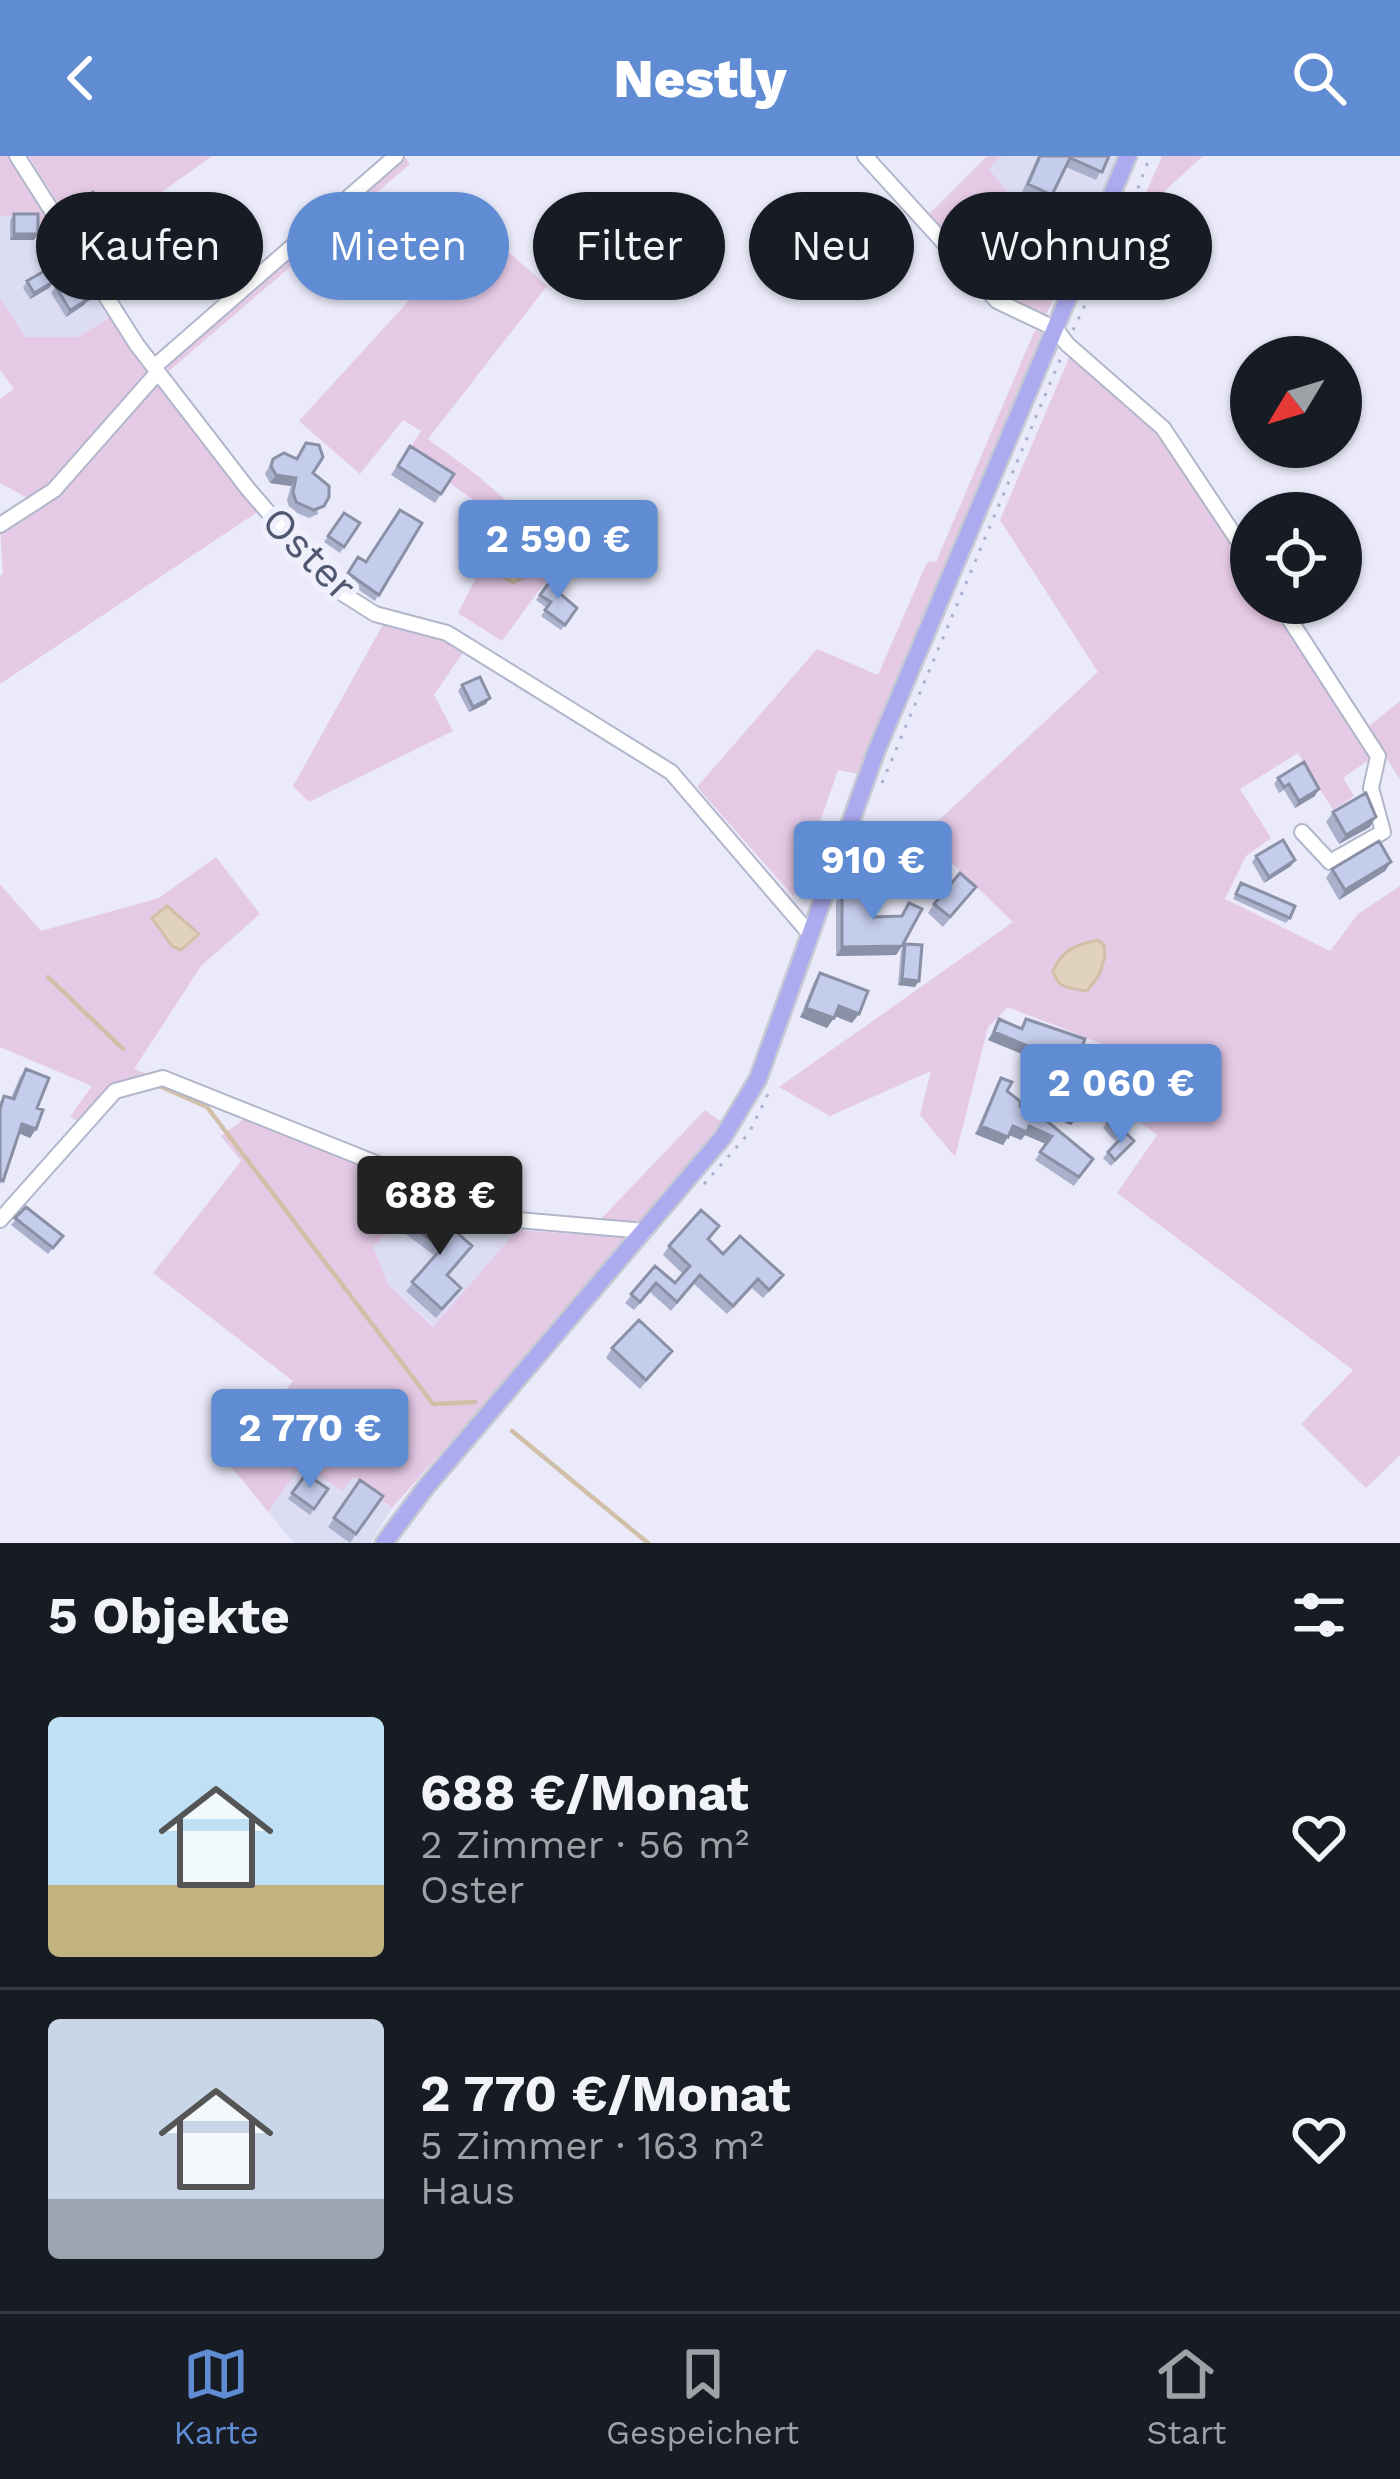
<!DOCTYPE html>
<html lang="de">
<head>
<meta charset="utf-8">
<style>
	:root { --surface:#171b24; --page:#20242c; --text:#f1f3f6; --muted:#9ea1a6; --line:#363941; --accent:#5f8cd3 }
	body { margin:0; font-family:"Work Sans",sans-serif; background:var(--page); color:var(--text); height:100vh; display:flex; flex-direction:column; font-size:45px; white-space:nowrap }
	* { box-sizing:border-box; margin:0 }
	p { font-size:39px; color:var(--muted) }
	.icon { flex:none; width:66px; height:66px; fill:none; stroke:currentColor; stroke-width:2; stroke-linecap:round; stroke-linejoin:round }
	.map { position:relative; height:1387px; overflow:hidden }
	.sheet { display:flex; flex-direction:column; background:var(--surface); flex:1 }
	.sheet>* { flex:none }
	.banner { position:absolute; left:36px; top:36px; width:1329px; height:108px; display:flex; gap:24px }
	.needle { width:78px; rotate:232deg }
	.tools { position:absolute; left:1230px; top:180px; display:grid; gap:24px }
	.tools a { display:grid; place-items:center; width:132px; height:132px; border-radius:50%; background:var(--surface); box-shadow:0 3px 9px #0004; font-size:60px }
	.price { position:absolute; translate:-50% -102px; padding:0 27px; border-radius:12px; background:var(--accent); color:#fff; font-size:39px; line-height:78px; filter:drop-shadow(0 3px 6px #0008) }
	.price::after { content:''; position:absolute; left:50%; top:72px; width:36px; height:27px; margin-left:-18px; background:inherit; clip-path:polygon(0 0,100% 0,50% 100%) }
	.price.on { background:#222; color:#fff }
	ul { padding:0; list-style:none }
	li { display:flex; align-items:center; gap:36px; height:300px; padding:0 48px }
	li+li { border-top:3px solid var(--line) }
	li span { display:grid; place-items:center; flex:none; width:336px; height:240px; border-radius:12px; color:#555 }
	li>.icon { margin-inline-start:auto }
	span .icon { width:144px; height:144px; fill:#fffc; stroke-width:1 }
	li b { font-size:51px }
	h2 { display:flex; justify-content:space-between; align-items:center; height:144px; padding:0 48px; font-size:51px }
	.chip { padding:0 42px; border-radius:54px; background:var(--surface); box-shadow:0 3px 9px #0004; font-size:42px; line-height:108px }
	.chip.on { background:var(--accent); color:#fff }
	header { display:flex; justify-content:space-between; align-items:center; height:156px; padding:0 48px; background:var(--accent); color:#fff; font-size:54px; font-weight:800 }
	.dock { display:flex; justify-content:space-around; align-items:center; height:168px; border-top:3px solid var(--line); background:var(--surface); font-size:33px; color:var(--muted) }
	.dock a { display:grid; justify-items:center; gap:6px }
	.dock .on { color:var(--accent) }
	.map>svg:first-child { display:block }
	.residential { fill:#dcddf3 }
	.green { fill:#e5cae6 }
	.water { fill:#e1d2c0; stroke:#d2bfa8; stroke-width:3 }
	.lines { fill:none; stroke-linecap:round; stroke-linejoin:round }
	.stream { stroke:#d2bfa8; stroke-width:4.5 }
	.minor-casing { stroke:#b1b6cb; stroke-width:18 }
	.major-casing { stroke:#c7cad2; stroke-width:21 }
	.path { stroke:#a8b1d1; stroke-width:3; stroke-dasharray:3 9; stroke-linecap:butt }
	.minor { stroke:#fff; stroke-width:14 }
	.major { stroke:#acabf0; stroke-width:16 }
	.wall { fill:#a9b0cb }
	.shaded-wall { fill:#8a90a5 }
	.building { fill:#c5cdec; stroke:#8a90a5; stroke-width:3 }
	.labels { text-anchor:middle; stroke-width:12; stroke-linejoin:round; paint-order:stroke }
	.street-label { font-size:42px; fill:#505971; stroke:#f0f0fd }
</style>
</head>
<body>
<header><svg class="icon" aria-label="back" viewBox="0 0 24 24"><path d="M15 5l-7 7 7 7"/></svg>Nestly<svg class="icon" aria-label="search" viewBox="0 0 24 24"><circle cx="10" cy="10" r="6"/><path d="M15 15l6 6"/></svg></header>
<div class="map">
<svg width="1400" height="1387" viewBox="0 0 1400 1387">
	<rect width="100%" height="100%" fill="#eaeafa"/>
	<path class="residential" d="M 1001,0 L 1117,0 L 1085,79 L 1015,44 L 989,13 Z
		M 0,60 L 41,60 L 64,85 L 113,159 L 78,181 L 25,181 L 0,141 Z
		M 428,1036 L 517,1074 L 434,1171 L 388,1128 L 373,1091 Z
		M 301,1307 L 342,1335 L 352,1321 L 392,1352 L 370,1387 L 294,1387 L 268,1356 Z"/>
	<path class="green" d="M 0,0 L 12,0 L 64,85 L 54,92 L 41,88 L 40,60 L 0,60 Z
		M 28,0 L 212,0 L 86,91 Z
		M 987,0 L 1001,0 L 989,13 L 1015,44 L 1085,79 L 1045,161 L 1001,140 L 926,61 Z
		M 1162,0 L 1203,0 L 1135,62 Z
		M 406,2 L 410,8 L 169,215 L 164,209 Z
		M 478,69 L 547,130 L 428,283 L 478,320 L 561,392 L 557,410 L 502,485 L 458,457 L 478,417 L 475,345 L 407,297 L 421,275 L 403,264 L 360,318 L 299,265 Z
		M 0,141 L 25,181 L 78,181 L 113,159 L 150,217 L 52,330 L 33,345 L 0,327 L 0,243 L 14,233 L 0,214 Z
		M 1035,174 L 1042,177 L 857,618 L 838,614 L 794,741 L 697,631 L 817,493 L 878,519 L 925,411 L 929,405 L 936,406 Z
		M 1071,197 L 1157,274 L 1251,417 L 1251,447 L 1271,447 L 1372,602 L 1343,622 L 1354,640 L 1333,654 L 1298,597 L 1240,633 L 1271,682 L 1246,700 L 1225,743 L 1330,795 L 1358,758 L 1400,730 L 1400,1299 L 1366,1332 L 1301,1268 L 1353,1214 L 1117,1037 L 1157,979 L 1115,948 L 1136,901 L 1008,851 L 988,871 L 955,1001 L 920,959 L 931,915 L 830,960 L 779,931 L 1013,766 L 923,679 L 1098,516 L 1000,364 Z
		M 157,223 L 259,355 L 0,528 L 0,420 L 3,418 L 0,373 L 36,353 Z
		M 385,465 L 443,482 L 464,495 L 434,539 L 453,575 L 309,646 L 293,630 Z
		M 1400,545 L 1400,624 L 1368,571 Z
		M 216,701 L 260,758 L 201,810 L 134,913 L 150,919 L 79,966 L 70,961 L 92,930 L 0,891 L 0,728 L 41,775 L 159,742 Z
		M 705,954 L 723,967 L 639,1070 L 597,1067 Z
		M 244,963 L 428,1036 L 373,1091 L 388,1128 L 433,1171 L 517,1074 L 631,1082 L 392,1352 L 353,1321 L 342,1335 L 302,1308 L 268,1356 L 229,1308 L 293,1225 L 153,1117 L 241,1005 L 221,980 Z"/>
	<path class="water" d="M 506,358 L 546,392 L 535,414 L 513,427 L 501,420 L 490,388 L 492,366 Z
		M 167,750 L 199,778 L 181,794 L 172,790 L 152,762 Z
		M 1098,784 L 1104,789 L 1105,800 L 1099,819 L 1087,835 C 1071,831 1059,835 1053,815 C 1063,793 1075,789 1098,784 Z"/>
	<g class="lines">
		<path class="stream" d="M 48,821 L 123,893
			M 155,928 L 207,951 L 433,1248 L 475,1246
			M 512,1275 L 648,1387"/>
		<g class="minor-casing">
			<path id="minor" d="M 17,0 L 137,189 L 248,333 L 334,432 L 375,458 L 447,477 L 671,616 L 809,777
				M 865,0 L 997,145 L 1056,173 L 1067,188 L 1163,272 L 1251,404
				M 154,211 L 396,0
				M 0,369 L 54,334 L 158,216
				M 1279,447 L 1378,600 L 1371,632 L 1383,676 L 1330,706 L 1302,676
				M 0,1064 L 115,935 L 163,922 L 518,1064 L 645,1075"/>
		</g>
		<g class="major-casing">
			<path id="major" d="M 384,1387 L 426,1331 L 723,981 L 758,923 L 877,593 L 1128,0"/>
		</g>
		<path class="path" d="M 1073,174 L 1126,64 L 1150,0
			M 882,627 L 1062,199
			M 704,1028 L 749,977 L 770,934"/>
		<use href="#minor" class="minor"/>
		<use href="#major" class="major"/>
	</g>
	<path class="wall" d="M 1038,0 L 1109,0 L 1096,24 L 1066,11 L 1046,48 L 1022,36 Z
		M 14,58 L 34,84 L 10,84 L 10,64 Z
		M 27,125 L 53,126 L 49,132 L 30,143 L 23,132 Z
		M 56,131 L 89,143 L 84,149 L 66,161 L 51,137 Z
		M 306,287 L 313,317 L 318,358 L 309,362 L 290,354 L 287,344 L 291,330 L 270,327 L 265,318 L 273,303 L 296,303 Z
		M 410,290 L 454,318 L 435,347 L 391,319 Z
		M 344,357 L 360,367 L 340,397 L 324,386 Z
		M 422,367 L 375,445 L 343,423 L 358,401 L 366,406 Z
		M 553,421 L 558,436 L 577,452 L 561,474 L 541,460 L 547,452 L 536,444 Z
		M 462,529 L 486,548 L 469,556 L 458,535 Z
		M 1278,622 L 1315,640 L 1295,652 L 1284,634 L 1279,637 L 1274,628 Z
		M 1333,656 L 1370,671 L 1339,688 L 1326,666 Z
		M 920,683 L 937,695 L 915,727 L 898,715 Z
		M 1256,700 L 1291,710 L 1264,727 L 1252,706 Z
		M 1391,706 L 1385,715 L 1339,744 L 1326,722 L 1332,713 Z
		M 1241,727 L 1290,762 L 1286,767 L 1233,743 Z
		M 976,731 L 943,771 L 928,757 L 934,748 Z
		M 842,736 L 874,761 L 900,760 L 909,747 L 902,790 L 896,799 L 836,800 L 836,745 Z
		M 905,788 L 915,831 L 898,829 L 901,794 Z
		M 820,817 L 852,867 L 835,860 L 827,872 L 800,861 L 814,826 Z
		M 999,863 L 1020,872 L 1026,863 L 1085,883 L 1068,926 L 1077,961 L 1071,969 L 1040,956 L 1059,913 L 988,884 Z
		M 26,913 L 37,952 L 36,973 L 30,982 L 19,977 L 0,1029 L 0,946 L 4,940 L 11,942 L 20,921 Z
		M 1001,922 L 1007,935 L 1020,950 L 1093,1003 L 1074,1030 L 1035,1004 L 1046,988 L 1025,979 L 1021,984 L 1009,979 L 1003,989 L 975,978 L 996,930 Z
		M 1107,966 L 1130,971 L 1115,985 L 1103,972 Z
		M 1129,991 L 1111,1010 L 1103,1002 L 1108,996 Z
		M 26,1051 L 63,1080 L 48,1098 L 11,1069 Z
		M 409,1068 L 466,1099 L 448,1120 L 455,1140 L 436,1162 L 406,1135 L 435,1100 L 403,1076 Z
		M 709,1084 L 723,1098 L 776,1128 L 763,1142 L 752,1132 L 727,1158 L 694,1128 L 671,1155 L 650,1136 L 634,1154 L 625,1147 L 655,1110 L 675,1127 L 683,1118 L 663,1099 L 669,1090 Z
		M 612,1192 L 672,1195 L 640,1233 L 606,1202 Z
		M 306,1318 L 328,1333 L 310,1359 L 288,1343 Z
		M 360,1324 L 383,1340 L 350,1387 L 328,1371 Z"/>
	<path class="shaded-wall" d="M 14,78 L 38,78 L 34,84 L 10,84 Z
		M 53,126 L 49,132 L 30,143 L 34,137 Z
		M 89,143 L 84,149 L 66,161 L 70,154 Z
		M 276,319 L 296,322 L 291,330 L 270,327 Z
		M 490,542 L 486,548 L 469,556 L 473,551 Z
		M 1319,633 L 1315,640 L 1295,652 L 1299,645 Z
		M 1376,661 L 1370,671 L 1339,688 L 1346,679 Z
		M 1295,704 L 1291,710 L 1264,727 L 1269,721 Z
		M 1391,706 L 1385,715 L 1339,744 L 1345,734 Z
		M 902,790 L 896,799 L 836,800 L 842,791 Z
		M 902,823 L 919,825 L 915,831 L 898,829 Z
		M 839,850 L 859,858 L 852,867 L 832,859 Z
		M 806,852 L 834,862 L 827,872 L 800,861 Z
		M 994,876 L 1064,905 L 1059,913 L 988,884 Z
		M 1046,948 L 1077,961 L 1071,969 L 1040,956 Z
		M 22,968 L 36,973 L 30,982 L 16,976 Z
		M 981,970 L 1008,981 L 1003,989 L 975,978 Z
		M 1013,970 L 1029,970 L 1052,980 L 1046,988 L 1025,979 L 1021,984 L 1007,978 Z"/>
	<path class="building" d="M 1040,0 L 1109,0 L 1102,16 L 1070,2 L 1052,39 L 1028,28 Z
		M 93,36 L 100,45 L 82,57 L 76,47 Z
		M 14,58 L 38,58 L 38,78 L 14,78 Z
		M 46,114 L 53,126 L 34,137 L 27,125 Z
		M 74,120 L 89,143 L 70,154 L 56,131 Z
		M 306,287 L 319,289 L 323,301 L 313,317 L 329,330 L 329,341 L 324,350 L 314,354 L 296,346 L 293,336 L 296,322 L 276,319 L 271,310 L 273,303 L 284,297 L 297,303 Z
		M 410,290 L 454,318 L 441,338 L 398,310 Z
		M 400,354 L 422,367 L 379,439 L 348,417 L 358,401 L 366,406 Z
		M 344,357 L 360,367 L 344,391 L 328,380 Z
		M 553,421 L 563,429 L 558,436 L 577,452 L 565,469 L 545,454 L 551,446 L 540,439 Z
		M 480,521 L 490,542 L 473,551 L 462,529 Z
		M 1304,606 L 1319,633 L 1299,645 L 1289,628 L 1284,631 L 1278,622 Z
		M 1366,637 L 1376,661 L 1346,679 L 1333,656 Z
		M 920,683 L 937,695 L 919,721 L 902,709 Z
		M 1283,684 L 1295,704 L 1269,721 L 1256,700 Z
		M 1379,685 L 1391,706 L 1345,734 L 1332,713 Z
		M 960,717 L 976,731 L 950,761 L 934,748 Z
		M 1241,727 L 1295,750 L 1290,762 L 1236,738 Z
		M 868,735 L 874,761 L 902,760 L 909,747 L 922,753 L 902,790 L 842,791 L 842,736 Z
		M 905,788 L 922,789 L 919,825 L 902,823 Z
		M 820,817 L 868,835 L 859,858 L 839,850 L 834,862 L 806,852 Z
		M 999,863 L 1022,873 L 1026,863 L 1085,883 L 1068,926 L 1088,934 L 1077,961 L 1046,948 L 1064,905 L 994,876 Z
		M 26,913 L 49,922 L 37,952 L 43,954 L 36,973 L 22,968 L 3,1025 L 0,1024 L 0,953 L 4,940 L 14,943 Z
		M 1001,922 L 1012,926 L 1007,935 L 1021,946 L 1020,950 L 1036,956 L 1093,1003 L 1079,1021 L 1040,996 L 1052,980 L 1029,970 L 1027,976 L 1013,970 L 1008,981 L 981,970 Z
		M 1122,952 L 1134,964 L 1120,979 L 1107,966 Z
		M 1126,977 L 1134,985 L 1115,1004 L 1108,996 Z
		M 427,1050 L 472,1090 L 447,1119 L 461,1132 L 442,1153 L 412,1126 L 442,1092 L 409,1068 Z
		M 26,1051 L 63,1080 L 53,1092 L 15,1062 Z
		M 701,1054 L 719,1070 L 708,1083 L 723,1098 L 740,1080 L 783,1119 L 769,1134 L 758,1123 L 733,1150 L 700,1119 L 677,1146 L 656,1127 L 640,1146 L 631,1138 L 655,1110 L 675,1127 L 690,1110 L 669,1090 Z
		M 639,1164 L 672,1195 L 646,1224 L 612,1192 Z
		M 306,1318 L 328,1333 L 314,1353 L 292,1337 Z
		M 360,1324 L 383,1340 L 356,1378 L 334,1362 Z"/>
	<g class="labels">
		<g class="street-label">
			<text transform="translate(310 397) rotate(45)" y="15">Oster</text>
		</g>
	</g>
</svg>
<div class="tools">
<a><svg class="needle" viewBox="-14 -14 28 28"><path d="M0-13l5 13h-10z" fill="#e53935"/><path d="M0 13l5-13h-10z" fill="#9ea1a6"/></svg></a>
<a><svg class="icon" aria-label="locate" viewBox="0 0 24 24"><circle cx="12" cy="12" r="6"/><path d="M12 2v4M12 18v4M2 12h4M18 12h4"/></svg></a>
</div>
<b class="price" style="left:558px;top:446px">2 590 €</b>
<b class="price" style="left:873px;top:767px">910 €</b>
<b class="price" style="left:1121px;top:990px">2 060 €</b>
<b class="price on" style="left:440px;top:1102px">688 €</b>
<b class="price" style="left:310px;top:1335px">2 770 €</b>
<div class="banner">
<a class="chip">Kaufen</a>
<a class="chip on">Mieten</a>
<a class="chip">Filter</a>
<a class="chip">Neu</a>
<a class="chip">Wohnung</a>
</div>
</div>
<section class="sheet">
<h2>5 Objekte<svg class="icon" aria-label="filters" viewBox="0 0 24 24"><path d="M4 7h16M4 17h16"/><circle cx="9" cy="7" r="2"/><circle cx="15" cy="17" r="2"/></svg></h2>
<ul>
<li><span style="background:linear-gradient(#bfe0f5 70%,#c2b280 0)"><svg class="icon" aria-label="home" viewBox="0 0 24 24"><path d="M3 11l9-7 9 7M6 9v11h12V9"/></svg></span><div><b>688 €/Monat</b><p>2 Zimmer · 56 m²</p><p>Oster</p></div><svg class="icon" aria-label="heart" viewBox="0 0 24 24"><path d="M12 20l-8-8c-3-5 5-10 8-4 3-6 11-1 8 4z"/></svg></li>
<li><span style="background:linear-gradient(#c9d6e8 75%,#9aa5b1 0)"><svg class="icon" aria-label="home" viewBox="0 0 24 24"><path d="M3 11l9-7 9 7M6 9v11h12V9"/></svg></span><div><b>2 770 €/Monat</b><p>5 Zimmer · 163 m²</p><p>Haus</p></div><svg class="icon" aria-label="heart" viewBox="0 0 24 24"><path d="M12 20l-8-8c-3-5 5-10 8-4 3-6 11-1 8 4z"/></svg></li>
</ul>
</section>
<nav class="dock">
<a class="on"><svg class="icon" aria-label="map" viewBox="0 0 24 24"><path d="M3 6l6-2 6 2 6-2v14l-6 2-6-2-6 2zM9 4v14M15 6v14"/></svg>Karte</a>
<a><svg class="icon" aria-label="saved" viewBox="0 0 24 24"><path d="M7 4h10v16l-5-4-5 4z"/></svg>Gespeichert</a>
<a><svg class="icon" aria-label="home" viewBox="0 0 24 24"><path d="M3 11l9-7 9 7M6 9v11h12V9"/></svg>Start</a>
</nav>
</body>
</html>
